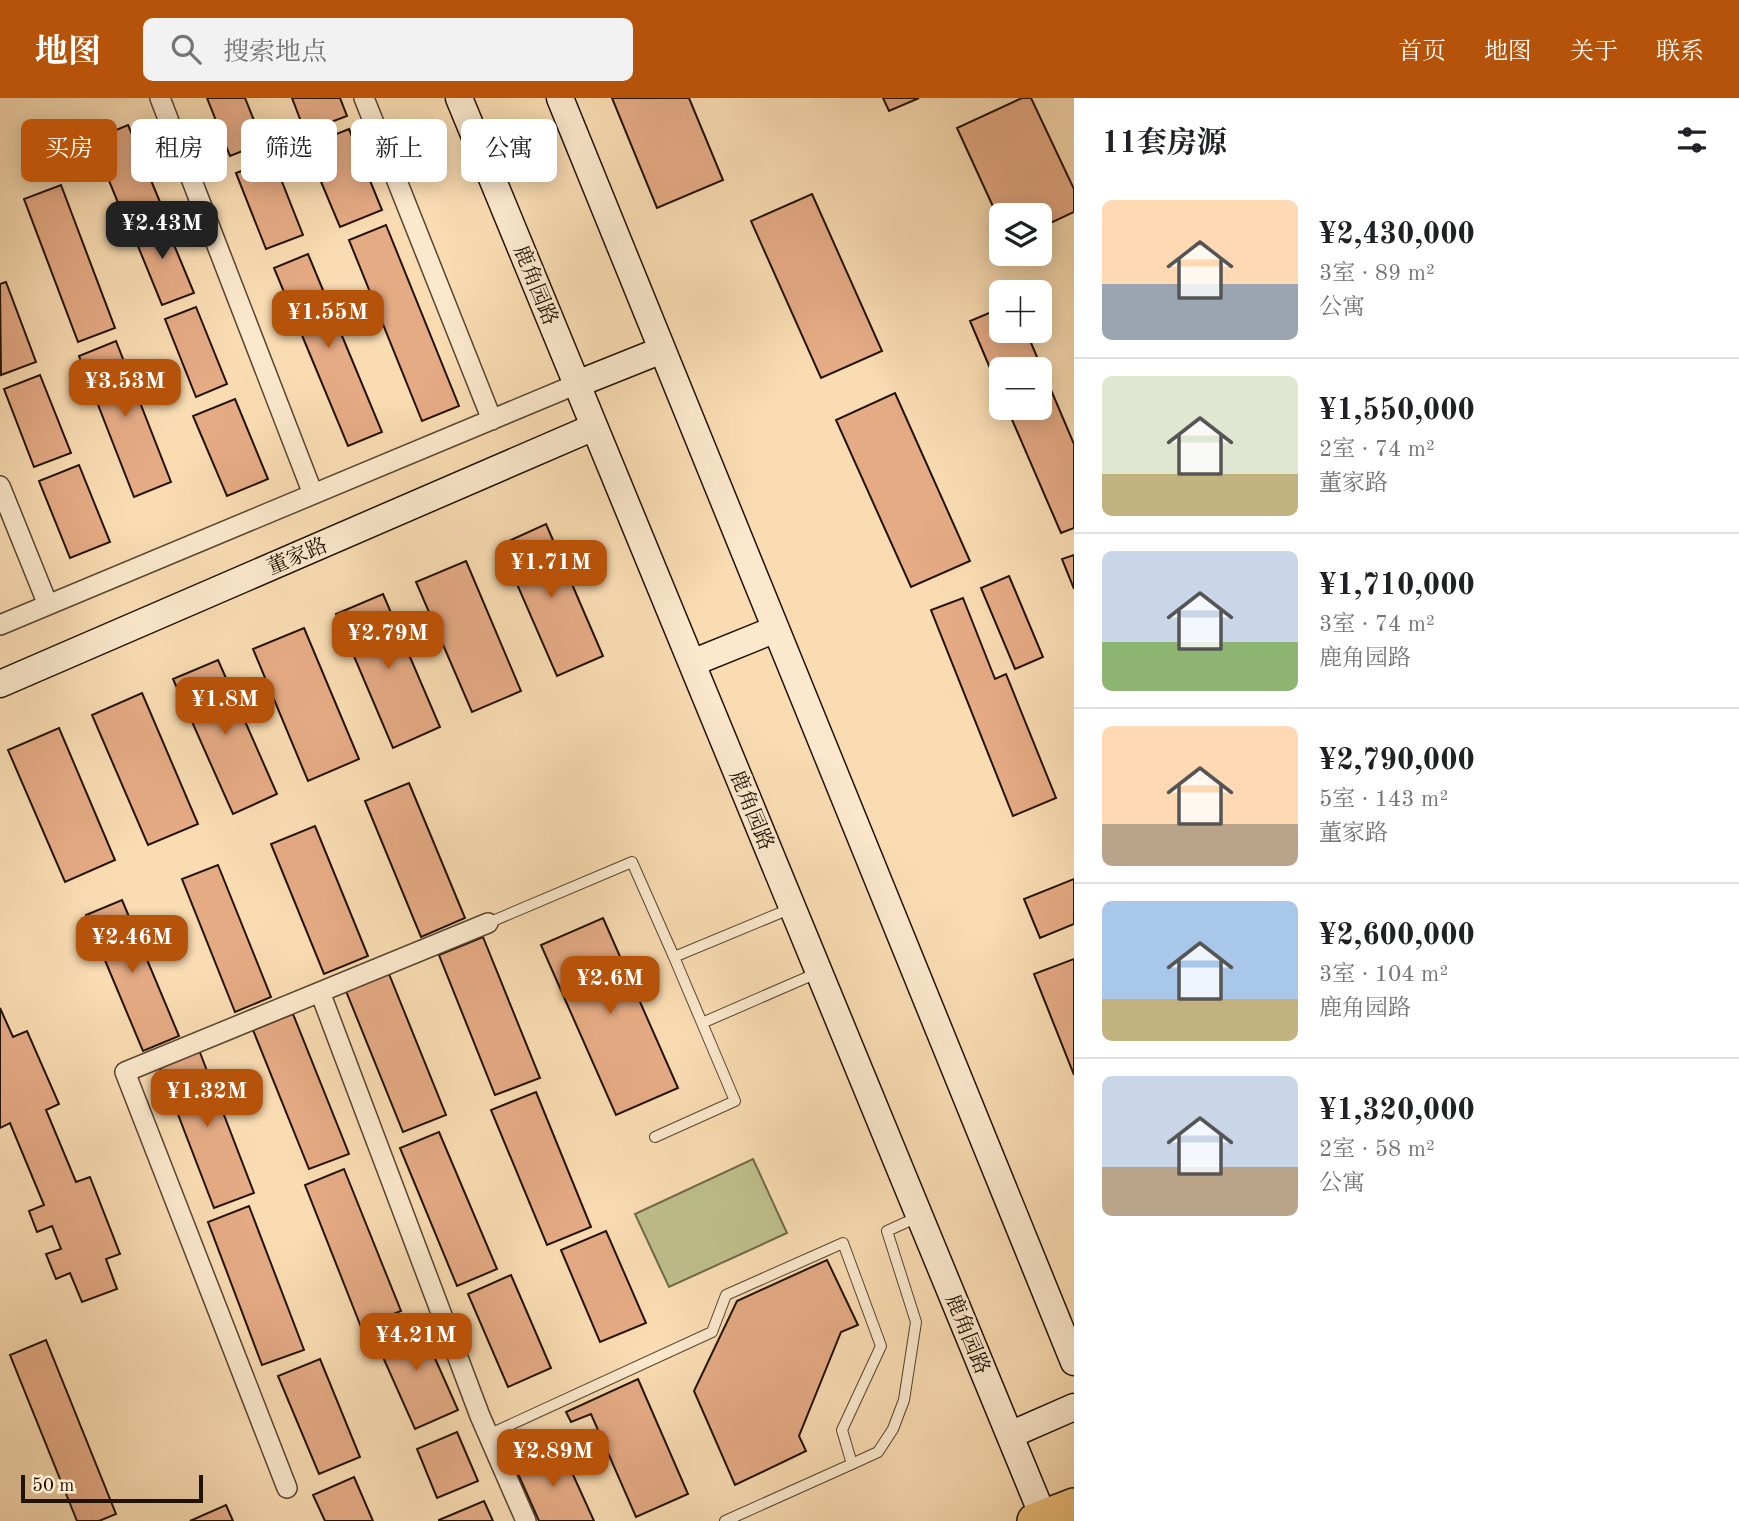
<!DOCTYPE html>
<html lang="zh">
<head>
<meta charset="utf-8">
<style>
	:root { --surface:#fff; --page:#f2f2f2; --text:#202124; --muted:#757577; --line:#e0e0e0; --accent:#b45309 }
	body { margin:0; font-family:"Old Standard TT","Noto Serif SC",serif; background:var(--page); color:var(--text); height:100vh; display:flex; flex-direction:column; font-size:26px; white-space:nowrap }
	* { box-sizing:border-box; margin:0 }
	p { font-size:23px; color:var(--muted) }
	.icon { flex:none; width:38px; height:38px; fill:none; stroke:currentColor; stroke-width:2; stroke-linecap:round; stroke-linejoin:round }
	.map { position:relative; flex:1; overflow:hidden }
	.details { display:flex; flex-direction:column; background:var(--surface); width:665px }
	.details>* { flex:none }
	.top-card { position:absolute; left:21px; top:21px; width:665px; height:63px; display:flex; gap:14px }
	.fabs { position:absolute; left:989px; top:105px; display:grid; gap:14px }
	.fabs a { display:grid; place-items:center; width:63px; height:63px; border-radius:10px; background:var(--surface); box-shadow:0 4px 18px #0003; font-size:35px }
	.scale { position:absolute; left:21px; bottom:18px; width:182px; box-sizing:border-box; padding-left:7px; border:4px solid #221204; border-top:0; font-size:19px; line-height:24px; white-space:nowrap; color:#221204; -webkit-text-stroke:5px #fbe8cd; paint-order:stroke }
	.price { position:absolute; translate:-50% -60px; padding:0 16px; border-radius:14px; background:var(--accent); color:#fff; font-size:23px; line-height:46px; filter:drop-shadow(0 2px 4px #0008) }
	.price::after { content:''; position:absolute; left:50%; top:42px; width:21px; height:16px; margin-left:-10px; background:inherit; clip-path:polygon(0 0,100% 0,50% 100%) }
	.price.current { background:#222; color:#fff }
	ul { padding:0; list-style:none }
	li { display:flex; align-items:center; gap:21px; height:175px; padding:0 28px }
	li+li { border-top:2px solid var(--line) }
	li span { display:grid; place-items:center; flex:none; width:196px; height:140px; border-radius:10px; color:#555 }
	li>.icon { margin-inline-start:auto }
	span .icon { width:84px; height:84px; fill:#fffc; stroke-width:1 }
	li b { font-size:30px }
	h2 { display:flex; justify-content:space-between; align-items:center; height:84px; padding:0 28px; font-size:30px }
	.chip { padding:0 24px; border-radius:10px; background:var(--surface); box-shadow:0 4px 18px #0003; font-size:24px; line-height:63px }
	.chip.current { background:var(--accent); color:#fff }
	header { display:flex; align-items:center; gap:42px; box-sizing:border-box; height:98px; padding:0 35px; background:var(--accent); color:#fff }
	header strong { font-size:33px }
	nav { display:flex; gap:38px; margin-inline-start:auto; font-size:24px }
	.search { width:490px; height:63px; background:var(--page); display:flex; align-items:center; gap:18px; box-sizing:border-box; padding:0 24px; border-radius:10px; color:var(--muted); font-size:26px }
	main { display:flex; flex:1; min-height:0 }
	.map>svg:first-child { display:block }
	.green { fill:#bec08c; stroke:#706948; stroke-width:2 }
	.building { fill:#e5ab85; stroke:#221204; stroke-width:2 }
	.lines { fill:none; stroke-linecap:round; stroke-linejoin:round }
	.lane-casing { stroke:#584430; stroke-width:12 }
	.street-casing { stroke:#584430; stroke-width:22 }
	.secondary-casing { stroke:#221204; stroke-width:29 }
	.highway-casing { stroke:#221204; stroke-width:38 }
	.lane { stroke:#fbe8cd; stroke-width:10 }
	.street { stroke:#fbe8cd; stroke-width:19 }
	.secondary { stroke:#fbe8cd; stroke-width:26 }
	.highway { stroke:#ecbe79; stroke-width:35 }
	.labels { text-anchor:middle; stroke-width:5; stroke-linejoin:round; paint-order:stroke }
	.street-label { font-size:21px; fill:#221204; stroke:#fbe8cd }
</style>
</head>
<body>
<header>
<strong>地图</strong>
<div class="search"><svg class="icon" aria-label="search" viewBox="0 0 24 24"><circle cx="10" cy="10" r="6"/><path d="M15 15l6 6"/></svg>搜索地点</div>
<nav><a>首页</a><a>地图</a><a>关于</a><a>联系</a></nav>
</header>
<main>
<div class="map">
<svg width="1074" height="1423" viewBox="0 0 1074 1423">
	<rect width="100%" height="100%" fill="#f9dcb2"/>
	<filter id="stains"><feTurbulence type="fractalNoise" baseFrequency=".00286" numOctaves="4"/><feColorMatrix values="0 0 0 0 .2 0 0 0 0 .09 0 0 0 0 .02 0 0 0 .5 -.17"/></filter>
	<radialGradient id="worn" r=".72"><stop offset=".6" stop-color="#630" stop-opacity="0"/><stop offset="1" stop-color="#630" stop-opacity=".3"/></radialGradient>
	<path class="green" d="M 753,1061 L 787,1135 L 669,1189 L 635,1116 Z"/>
	<path class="building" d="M 207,0 L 245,0 L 263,45 L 230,58 Z
		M 292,0 L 340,0 L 347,18 L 305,34 Z
		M 612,0 L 689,0 L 723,82 L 657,110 Z
		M 883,0 L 919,0 L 889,13 Z
		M 1022,0 L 1031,0 L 1074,91 L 1074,114 L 1040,130 L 1040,117 L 1001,117 L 1001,126 L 957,30 Z
		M 128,27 L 160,104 L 124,119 L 92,42 Z
		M 349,31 L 382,112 L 340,129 L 306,48 Z
		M 273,61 L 303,137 L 266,151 L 236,75 Z
		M 61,87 L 115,230 L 78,244 L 24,101 Z
		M 812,96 L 882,253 L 821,280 L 751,123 Z
		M 162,118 L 194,195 L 162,207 L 131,131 Z
		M 386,127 L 459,308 L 422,323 L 349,142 Z
		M 308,156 L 382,334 L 348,348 L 274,170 Z
		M 6,184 L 36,264 L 1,277 L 0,186 Z
		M 196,209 L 227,286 L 196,299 L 165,221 Z
		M 1001,210 L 1001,233 L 1026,233 L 1074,346 L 1074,430 L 1061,435 L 1007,310 L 1040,310 L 1040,271 L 1001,271 L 1001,296 L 970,223 Z
		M 116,243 L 171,384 L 134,399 L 79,258 Z
		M 40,277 L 71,355 L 34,369 L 4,291 Z
		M 895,295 L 970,463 L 911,489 L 836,322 Z
		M 235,301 L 268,381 L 227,398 L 193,318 Z
		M 79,367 L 110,444 L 70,460 L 39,383 Z
		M 546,426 L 603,558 L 557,578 L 500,447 Z
		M 1074,457 L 1074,491 L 1062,461 Z
		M 466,463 L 521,593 L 472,614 L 416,484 Z
		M 1009,478 L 1043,559 L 1015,571 L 981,490 Z
		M 383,496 L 440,629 L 393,650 L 336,516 Z
		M 963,500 L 995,581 L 1006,576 L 1056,700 L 1013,718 L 931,512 Z
		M 304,530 L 359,661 L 308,683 L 253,551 Z
		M 218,562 L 277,696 L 233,716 L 173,581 Z
		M 142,595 L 198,726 L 148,747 L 92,617 Z
		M 59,630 L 115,762 L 65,784 L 8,652 Z
		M 409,685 L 465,820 L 421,839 L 365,703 Z
		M 315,728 L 368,858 L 324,876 L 271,746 Z
		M 218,767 L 271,899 L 235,914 L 182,781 Z
		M 1074,781 L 1074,826 L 1040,840 L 1024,801 Z
		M 122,802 L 179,938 L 143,953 L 86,817 Z
		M 603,820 L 678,990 L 616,1017 L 541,847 Z
		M 483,839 L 540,980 L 495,997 L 439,857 Z
		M 1074,861 L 1074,977 L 1034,876 Z
		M 389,876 L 446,1017 L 403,1034 L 346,893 Z
		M 0,910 L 13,939 L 27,933 L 59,1006 L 46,1012 L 76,1084 L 90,1079 L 120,1156 L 106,1161 L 117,1191 L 82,1204 L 70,1175 L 56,1181 L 46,1156 L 61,1151 L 52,1128 L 37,1134 L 29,1113 L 44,1107 L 10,1025 L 0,1030 Z
		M 293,916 L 349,1056 L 309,1071 L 253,932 Z
		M 199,952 L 254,1095 L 214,1110 L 159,967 Z
		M 536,994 L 591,1129 L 547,1147 L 491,1012 Z
		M 439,1034 L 497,1171 L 457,1188 L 400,1050 Z
		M 344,1071 L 401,1213 L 361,1229 L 305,1087 Z
		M 249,1108 L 304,1252 L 262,1267 L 208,1124 Z
		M 606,1133 L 646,1225 L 600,1244 L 561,1152 Z
		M 827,1162 L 858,1227 L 841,1234 L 799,1338 L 806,1353 L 735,1387 L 694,1293 L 737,1203 Z
		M 511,1177 L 551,1270 L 508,1289 L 468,1196 Z
		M 417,1220 L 458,1312 L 415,1331 L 374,1239 Z
		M 46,1242 L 116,1416 L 99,1423 L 77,1423 L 10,1257 Z
		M 320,1261 L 360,1359 L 319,1376 L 278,1278 Z
		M 638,1281 L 688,1396 L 636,1419 L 591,1316 L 571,1324 L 566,1314 Z
		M 457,1334 L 478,1383 L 437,1400 L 417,1351 Z
		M 560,1348 L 594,1423 L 539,1423 L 515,1369 Z
		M 354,1379 L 373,1423 L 325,1423 L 313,1397 Z
		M 484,1403 L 493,1423 L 439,1423 L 439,1422 Z
		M 226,1407 L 233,1423 L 190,1423 Z"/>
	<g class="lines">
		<g class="lane-casing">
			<path id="lane" d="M 792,810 L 674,859 L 702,925 L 817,875
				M 488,825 L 632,764 L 674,859
				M 655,1039 L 735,1003 L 702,925
				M 488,1337 L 712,1234 L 726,1197 L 843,1145 L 881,1248 L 842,1332 L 852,1366 L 878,1354 L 893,1331 L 904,1302 L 916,1224 L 887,1133 L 920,1118
				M 725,1423 L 852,1366"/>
		</g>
		<g class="street-casing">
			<path id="street" d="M 160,0 L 313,396
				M 364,0 L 492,322
				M 0,388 L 48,507
				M 0,527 L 577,286
				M 488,825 L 320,894 L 480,1318 L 526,1423
				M 287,1390 L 125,974 L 320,894"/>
		</g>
		<g class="secondary-casing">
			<path id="secondary" d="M 459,0 L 1045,1423
				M 560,0 L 1074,1264
				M 577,286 L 662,252
				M 692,565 L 776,531
				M 0,586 L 594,329
				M 1010,1337 L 1074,1309"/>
		</g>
		<g class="highway-casing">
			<path id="highway" d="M 1035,1423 L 1074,1408"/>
		</g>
		<use href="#lane" class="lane"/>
		<use href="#street" class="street"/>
		<use href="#secondary" class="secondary"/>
		<use href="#highway" class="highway"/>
	</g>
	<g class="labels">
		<g class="street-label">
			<text transform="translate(536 187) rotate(68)" y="7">鹿角园路</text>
			<text transform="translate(297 458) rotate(-23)" y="7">董家路</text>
			<text transform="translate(752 712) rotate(68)" y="7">鹿角园路</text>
			<text transform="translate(968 1236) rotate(68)" y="7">鹿角园路</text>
		</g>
	</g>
	<rect width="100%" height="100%" filter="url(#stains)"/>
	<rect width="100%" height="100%" fill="url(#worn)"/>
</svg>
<div class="fabs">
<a><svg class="icon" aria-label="layers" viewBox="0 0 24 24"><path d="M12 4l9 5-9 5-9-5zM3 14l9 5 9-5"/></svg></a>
<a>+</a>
<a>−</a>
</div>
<div class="scale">50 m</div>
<b class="price current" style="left:162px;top:163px">¥2.43M</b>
<b class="price" style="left:328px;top:252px">¥1.55M</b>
<b class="price" style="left:125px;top:321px">¥3.53M</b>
<b class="price" style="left:551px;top:502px">¥1.71M</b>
<b class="price" style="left:388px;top:573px">¥2.79M</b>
<b class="price" style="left:225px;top:639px">¥1.8M</b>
<b class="price" style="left:132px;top:877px">¥2.46M</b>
<b class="price" style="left:610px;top:918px">¥2.6M</b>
<b class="price" style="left:207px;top:1031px">¥1.32M</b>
<b class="price" style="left:416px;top:1275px">¥4.21M</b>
<b class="price" style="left:553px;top:1391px">¥2.89M</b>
<div class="top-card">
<a class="chip current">买房</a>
<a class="chip">租房</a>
<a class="chip">筛选</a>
<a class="chip">新上</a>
<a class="chip">公寓</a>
</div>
</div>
<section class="details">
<h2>11套房源<svg class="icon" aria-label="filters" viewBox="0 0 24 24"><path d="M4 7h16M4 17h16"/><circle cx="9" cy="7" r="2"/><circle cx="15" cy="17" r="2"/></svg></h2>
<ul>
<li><span style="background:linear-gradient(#ffd9b3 60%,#9aa5b1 0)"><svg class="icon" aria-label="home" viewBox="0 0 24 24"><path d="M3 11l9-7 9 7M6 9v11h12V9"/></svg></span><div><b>¥2,430,000</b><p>3室 · 89 m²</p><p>公寓</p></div></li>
<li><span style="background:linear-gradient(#dfe7d0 70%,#c2b280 0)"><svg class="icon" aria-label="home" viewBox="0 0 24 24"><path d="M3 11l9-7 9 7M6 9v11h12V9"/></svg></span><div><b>¥1,550,000</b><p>2室 · 74 m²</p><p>董家路</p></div></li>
<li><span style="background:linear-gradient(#c9d6e8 65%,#8fb573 0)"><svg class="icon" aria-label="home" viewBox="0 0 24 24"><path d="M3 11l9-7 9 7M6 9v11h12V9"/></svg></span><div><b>¥1,710,000</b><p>3室 · 74 m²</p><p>鹿角园路</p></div></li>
<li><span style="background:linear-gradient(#ffd9b3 70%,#b9a48a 0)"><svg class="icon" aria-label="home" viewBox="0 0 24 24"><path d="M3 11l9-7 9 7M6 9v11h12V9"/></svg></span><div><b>¥2,790,000</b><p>5室 · 143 m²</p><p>董家路</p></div></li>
<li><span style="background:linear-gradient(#a9c7e8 70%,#c2b280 0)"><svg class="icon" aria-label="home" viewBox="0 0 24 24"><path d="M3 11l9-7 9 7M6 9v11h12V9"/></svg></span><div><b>¥2,600,000</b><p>3室 · 104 m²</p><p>鹿角园路</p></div></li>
<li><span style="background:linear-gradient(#c9d6e8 65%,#b9a48a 0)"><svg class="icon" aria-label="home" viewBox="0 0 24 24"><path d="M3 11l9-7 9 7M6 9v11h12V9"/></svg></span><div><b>¥1,320,000</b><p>2室 · 58 m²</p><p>公寓</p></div></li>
</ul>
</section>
</main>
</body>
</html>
